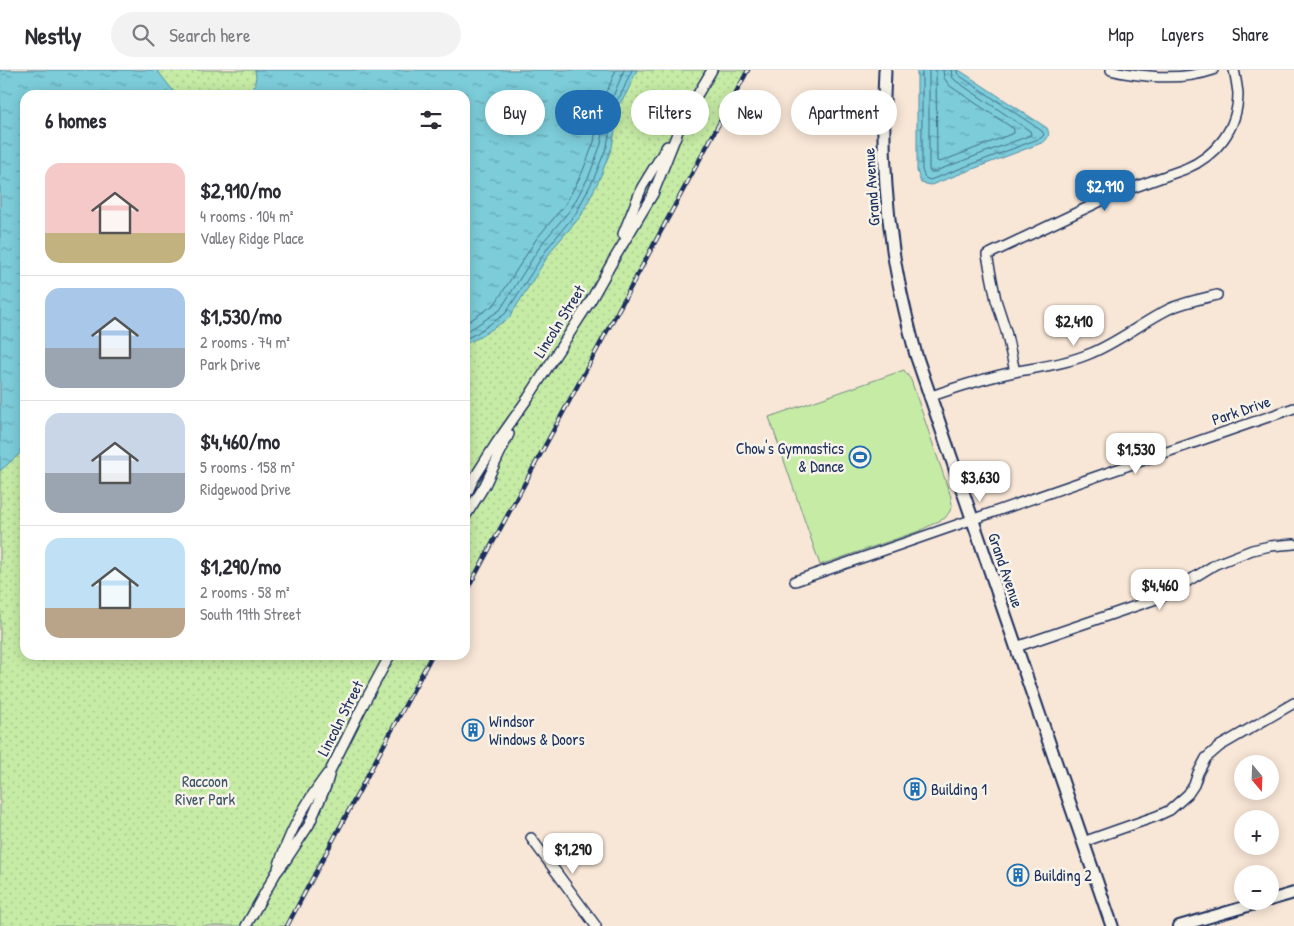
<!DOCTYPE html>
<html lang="en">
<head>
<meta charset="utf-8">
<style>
	:root { --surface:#fff; --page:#f2f2f3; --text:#2b2b33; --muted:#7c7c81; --line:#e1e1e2; --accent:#1f6fb2 }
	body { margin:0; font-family:"Patrick Hand",sans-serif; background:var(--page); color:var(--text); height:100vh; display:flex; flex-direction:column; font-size:19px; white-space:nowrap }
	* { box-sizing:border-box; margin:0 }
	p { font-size:16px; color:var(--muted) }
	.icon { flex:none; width:28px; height:28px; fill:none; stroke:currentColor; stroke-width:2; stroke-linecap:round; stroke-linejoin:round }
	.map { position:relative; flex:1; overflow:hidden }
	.details { position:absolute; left:20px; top:20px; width:450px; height:570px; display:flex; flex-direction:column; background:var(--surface); border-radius:15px; box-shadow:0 2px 12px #0003 }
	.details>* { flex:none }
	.guide { position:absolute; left:485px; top:20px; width:475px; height:45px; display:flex; gap:10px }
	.needle { width:32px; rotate:161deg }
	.buttons { position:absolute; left:1234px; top:685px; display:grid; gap:10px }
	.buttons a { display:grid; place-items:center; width:45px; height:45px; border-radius:50%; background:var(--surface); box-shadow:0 2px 12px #0003; font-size:25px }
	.price { position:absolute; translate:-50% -42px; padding:0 11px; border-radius:10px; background:#fff; color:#222; font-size:16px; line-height:32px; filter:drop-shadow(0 1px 2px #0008) }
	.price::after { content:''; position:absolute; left:50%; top:30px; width:15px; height:11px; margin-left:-8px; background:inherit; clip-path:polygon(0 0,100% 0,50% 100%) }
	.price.active { background:var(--accent); color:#fff }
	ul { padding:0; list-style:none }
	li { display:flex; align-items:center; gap:15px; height:125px; padding:0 25px }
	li+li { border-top:1px solid var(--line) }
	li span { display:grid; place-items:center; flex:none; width:140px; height:100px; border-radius:15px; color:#555 }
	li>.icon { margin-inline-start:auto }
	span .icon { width:60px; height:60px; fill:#fffc; stroke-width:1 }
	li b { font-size:21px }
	h2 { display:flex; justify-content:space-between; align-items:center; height:60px; padding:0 25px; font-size:21px }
	.chip { padding:0 18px; border-radius:22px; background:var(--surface); box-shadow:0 2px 12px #0003; font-size:18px; line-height:45px }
	.chip.active { background:var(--accent); color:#fff }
	header { display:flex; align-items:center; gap:30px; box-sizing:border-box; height:70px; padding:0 25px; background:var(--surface); border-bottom:1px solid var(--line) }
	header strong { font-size:24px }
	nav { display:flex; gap:28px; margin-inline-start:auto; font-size:18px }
	.search { width:350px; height:45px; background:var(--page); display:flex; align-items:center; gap:12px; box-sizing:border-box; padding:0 18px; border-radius:28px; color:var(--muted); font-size:19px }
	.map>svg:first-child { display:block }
	.grass { fill:#c6eba5; stroke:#708d82 }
	.park { fill:url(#park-dots); stroke:#708d82 }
	.water { fill:url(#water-ripples); stroke:#558da8 }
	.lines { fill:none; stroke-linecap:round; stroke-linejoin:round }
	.shore { stroke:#426e8f; stroke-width:1 }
	.minor-casing { stroke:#1b2f5e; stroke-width:12 }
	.tertiary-casing { stroke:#1b2f5e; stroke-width:14 }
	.secondary-casing { stroke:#1b2f5e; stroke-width:15 }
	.minor { stroke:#f7f3e8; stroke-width:9 }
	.tertiary { stroke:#f7f3e8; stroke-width:10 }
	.secondary { stroke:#f7f3e8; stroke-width:11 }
	.rail-casing { stroke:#1b2f5e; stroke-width:4.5 }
	.rail { stroke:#f7f3e8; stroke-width:2.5; stroke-dasharray:8; stroke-linecap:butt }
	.labels { text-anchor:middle; stroke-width:5; stroke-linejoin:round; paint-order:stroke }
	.street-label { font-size:16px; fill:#1b2f5e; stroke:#f7f3e8 }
	.poi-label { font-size:16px; fill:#1b2f5e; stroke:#f7f3e8; text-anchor:start }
	.park-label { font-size:16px; fill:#3d556c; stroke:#f7f3e8 }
</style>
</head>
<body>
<header>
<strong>Nestly</strong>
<div class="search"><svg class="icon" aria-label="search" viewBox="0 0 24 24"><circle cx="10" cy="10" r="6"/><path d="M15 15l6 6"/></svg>Search here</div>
<nav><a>Map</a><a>Layers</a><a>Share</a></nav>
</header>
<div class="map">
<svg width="1294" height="856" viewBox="0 0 1294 856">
	<defs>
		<pattern id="park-dots" width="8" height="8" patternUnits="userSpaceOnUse" patternTransform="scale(1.25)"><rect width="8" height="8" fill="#c6eba5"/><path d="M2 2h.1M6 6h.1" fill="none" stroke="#aaca90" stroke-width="1.8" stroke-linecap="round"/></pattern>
		<pattern id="water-ripples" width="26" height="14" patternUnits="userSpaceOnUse" patternTransform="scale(1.25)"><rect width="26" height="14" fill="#7cccd9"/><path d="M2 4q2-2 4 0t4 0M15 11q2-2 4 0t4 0" fill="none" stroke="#65a6b3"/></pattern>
	</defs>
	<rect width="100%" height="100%" fill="#f8e6d6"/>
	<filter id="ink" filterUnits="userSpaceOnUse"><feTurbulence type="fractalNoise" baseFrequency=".02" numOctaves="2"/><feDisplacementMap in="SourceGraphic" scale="10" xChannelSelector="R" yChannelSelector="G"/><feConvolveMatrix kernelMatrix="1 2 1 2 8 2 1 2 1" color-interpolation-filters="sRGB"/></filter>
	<g filter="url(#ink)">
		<path class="grass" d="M 904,300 L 911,310 L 951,427 L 952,436 L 950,441 L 945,448 L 919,461 L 820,495 L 769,347 Z"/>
		<path class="park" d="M 0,0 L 748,0 L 465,524 L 465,25 L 25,25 L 25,585 L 432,585 L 287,856 L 0,856 Z"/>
		<path class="water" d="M 0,0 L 157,0 L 174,22 L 175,25 L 25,25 L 25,379 L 0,401 Z
			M 255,0 L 637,0 C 630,13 628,26 616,37 L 617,49 L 612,77 L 599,110 L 581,146 L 553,178 L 509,248 L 480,267 L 465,274 L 465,25 L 252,25 L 256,7 Z
			M 917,0 L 959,0 L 1047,58 C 1050,65 1049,67 1044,72 L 931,115 L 921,113 L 917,101 Z"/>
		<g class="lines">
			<path class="shore" d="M 922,0 L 922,100 L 925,108 L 930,110 L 1041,68 L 1044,65 L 1042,61 L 960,6 L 957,3 L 957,0
				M 929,0 L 929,99 L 930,102 L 933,102 L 1031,65 L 1030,61 L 956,11 L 952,7 L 951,0
				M 936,0 L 937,91 L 940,92 L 1014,63 L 1014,59 L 950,16 L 944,8 L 943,0
				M 465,254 L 495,234 L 537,168 L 565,135 L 582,103 L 594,72 L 598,48 L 597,37 L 599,31 L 602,25 L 608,19 L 616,0
				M 465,262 L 474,257 L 500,240 L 543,172 L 571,139 L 589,106 L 601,74 L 606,49 L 606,33 L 614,24 L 624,0
				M 465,269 L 477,263 L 505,244 L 549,176 L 576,143 L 594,108 L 607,76 L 612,49 L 612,36 C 614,32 617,30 620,26 C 625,18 627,9 632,0"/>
			<g class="minor-casing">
				<path id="minor" d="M 1111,0 C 1117,2 1124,3 1131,4 C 1158,8 1187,9 1213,0
					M 679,56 L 712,0
					M 623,164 L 642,117 L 667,76
					M 1015,302 L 1006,261 L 996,230 L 987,185 L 1118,123 L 1185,99 C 1216,86 1238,59 1238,23 C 1237,16 1236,8 1234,0
					M 929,327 C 957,317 985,308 1014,302 C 1039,297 1065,294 1089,284 C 1117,273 1141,253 1169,239 C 1184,232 1200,229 1217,225
					M 465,428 L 473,410 L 497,372 L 528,328 L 591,230 L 614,189 L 653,124 L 682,51
					M 465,447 L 485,415 L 509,364
					M 795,511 L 1294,338
					M 1016,577 L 1162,527 L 1216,494 L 1252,480 L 1270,476 L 1294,474
					M 531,768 L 596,856
					M 1083,772 L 1157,746 L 1170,740 L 1188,724 L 1194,715 L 1198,703 L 1206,688 L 1220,676 L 1294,633
					M 278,798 C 288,764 306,732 327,704
					M 246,856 L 276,803 L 286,790 L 309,755 L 326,716 L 331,699 L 363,635 L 390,585"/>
			</g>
			<g class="tertiary-casing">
				<path id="tertiary" d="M 1270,830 L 1294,823
					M 1179,856 L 1265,831"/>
			</g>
			<g class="secondary-casing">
				<path id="secondary" d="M 885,0 C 882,60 884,120 893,180 C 898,216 907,250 916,285 L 1112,856"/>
			</g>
			<use href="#minor" class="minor"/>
			<use href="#tertiary" class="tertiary"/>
			<use href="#secondary" class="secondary"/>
			<g class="rail-casing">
				<path id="rail" d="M 465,524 L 748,0
					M 287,856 L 432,585"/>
			</g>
			<use href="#rail" class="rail"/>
		</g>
	</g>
	<defs>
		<g id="stadium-ring" transform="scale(1.125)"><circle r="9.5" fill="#f7f3e8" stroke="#1f6fb2" stroke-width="1.5"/><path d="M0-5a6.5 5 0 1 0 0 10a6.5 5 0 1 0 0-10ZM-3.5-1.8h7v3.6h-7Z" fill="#1f6fb2"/></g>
		<g id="building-ring" transform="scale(1.125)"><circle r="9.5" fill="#f7f3e8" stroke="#1f6fb2" stroke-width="1.5"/><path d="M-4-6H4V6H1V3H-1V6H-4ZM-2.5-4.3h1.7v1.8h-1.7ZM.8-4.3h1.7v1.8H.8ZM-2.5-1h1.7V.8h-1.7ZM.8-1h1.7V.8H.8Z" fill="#1f6fb2"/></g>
	</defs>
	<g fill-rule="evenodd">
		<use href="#stadium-ring" x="860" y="387"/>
		<use href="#building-ring" x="473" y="660"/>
		<use href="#building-ring" x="915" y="719"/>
		<use href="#building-ring" x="1018" y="805"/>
	</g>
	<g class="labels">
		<g class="street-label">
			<text transform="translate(871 117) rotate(-94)" y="6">Grand Avenue</text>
			<text transform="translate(559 251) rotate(-58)" y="6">Lincoln Street</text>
			<text transform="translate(1241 340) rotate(-19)" y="6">Park Drive</text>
			<text transform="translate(1006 500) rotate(71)" y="6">Grand Avenue</text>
			<text transform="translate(340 648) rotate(-63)" y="6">Lincoln Street</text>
		</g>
		<g class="poi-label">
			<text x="844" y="384" text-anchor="end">Chow's Gymnastics<tspan x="844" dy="18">&amp; Dance</tspan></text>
			<text x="489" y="657">Windsor<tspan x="489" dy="18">Windows &amp; Doors</tspan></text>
			<text x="931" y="725">Building 1</text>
			<text x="1034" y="811">Building 2</text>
		</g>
		<g class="park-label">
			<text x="205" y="717">Raccoon<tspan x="205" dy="18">River Park</tspan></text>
		</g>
	</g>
</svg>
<div class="buttons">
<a><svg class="needle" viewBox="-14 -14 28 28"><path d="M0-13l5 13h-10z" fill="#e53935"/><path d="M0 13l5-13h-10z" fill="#7c7c81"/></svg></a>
<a>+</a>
<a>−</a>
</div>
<b class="price active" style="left:1105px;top:142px">$2,910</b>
<b class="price" style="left:1074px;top:277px">$2,410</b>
<b class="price" style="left:1136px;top:405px">$1,530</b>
<b class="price" style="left:980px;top:433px">$3,630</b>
<b class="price" style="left:1160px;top:541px">$4,460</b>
<b class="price" style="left:573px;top:805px">$1,290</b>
<div class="guide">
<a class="chip">Buy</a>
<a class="chip active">Rent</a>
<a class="chip">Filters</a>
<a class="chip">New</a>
<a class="chip">Apartment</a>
</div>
<section class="details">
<h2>6 homes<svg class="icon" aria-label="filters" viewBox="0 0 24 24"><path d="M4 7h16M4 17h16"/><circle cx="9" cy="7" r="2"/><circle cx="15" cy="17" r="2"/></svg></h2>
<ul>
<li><span style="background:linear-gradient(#f6c9c9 70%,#c2b280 0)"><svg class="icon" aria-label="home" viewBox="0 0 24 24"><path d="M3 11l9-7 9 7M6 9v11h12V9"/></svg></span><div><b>$2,910/mo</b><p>4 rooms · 104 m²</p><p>Valley Ridge Place</p></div></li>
<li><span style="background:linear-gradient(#a9c7e8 60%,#9aa5b1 0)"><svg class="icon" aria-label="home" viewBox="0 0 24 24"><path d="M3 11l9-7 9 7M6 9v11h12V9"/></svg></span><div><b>$1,530/mo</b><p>2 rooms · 74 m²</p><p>Park Drive</p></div></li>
<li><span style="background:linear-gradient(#c9d6e8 60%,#9aa5b1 0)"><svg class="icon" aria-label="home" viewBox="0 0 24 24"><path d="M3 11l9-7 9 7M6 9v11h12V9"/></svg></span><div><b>$4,460/mo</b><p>5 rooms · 158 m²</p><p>Ridgewood Drive</p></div></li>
<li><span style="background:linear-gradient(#bfe0f5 70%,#b9a48a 0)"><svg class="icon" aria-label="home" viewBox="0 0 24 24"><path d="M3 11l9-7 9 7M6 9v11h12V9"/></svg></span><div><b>$1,290/mo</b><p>2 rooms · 58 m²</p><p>South 19th Street</p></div></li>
</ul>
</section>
</div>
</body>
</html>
